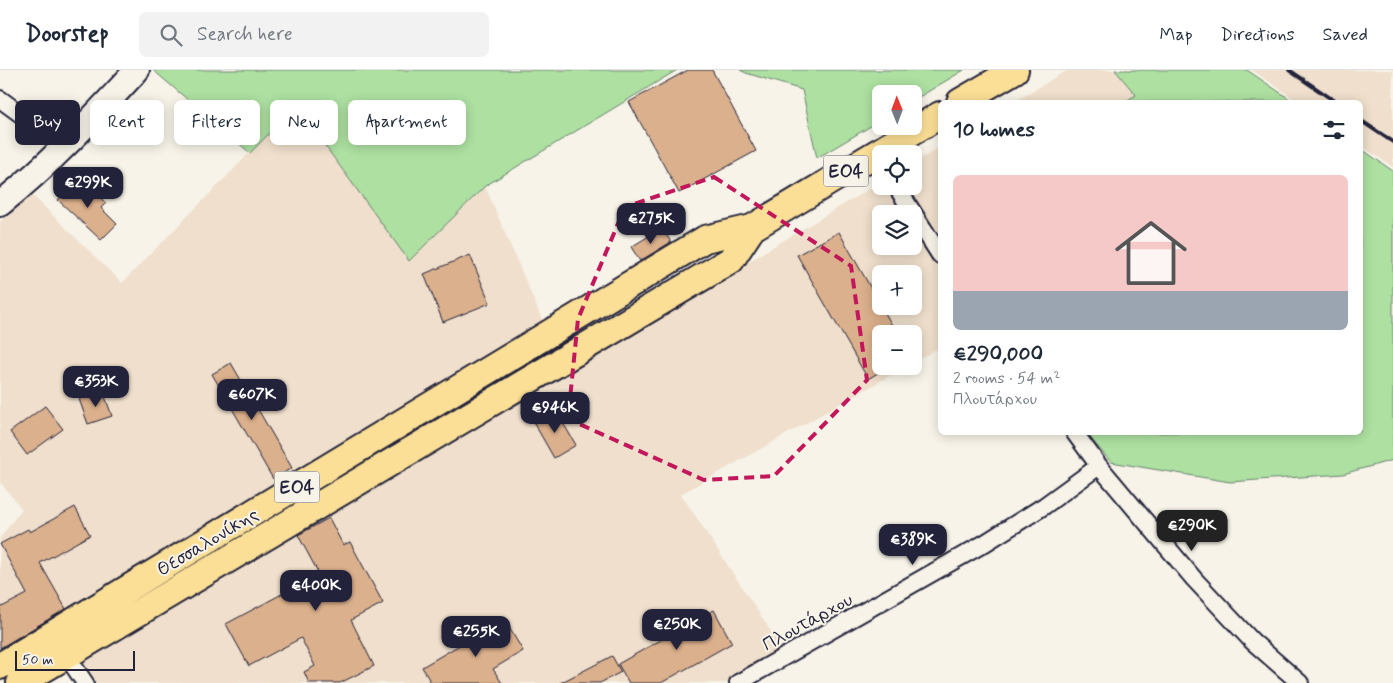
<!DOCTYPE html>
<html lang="en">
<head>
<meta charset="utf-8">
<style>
	:root { --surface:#fff; --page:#f2f2f3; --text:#1f2937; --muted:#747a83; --line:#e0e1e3; --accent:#22223b }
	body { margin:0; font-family:Mynerve,sans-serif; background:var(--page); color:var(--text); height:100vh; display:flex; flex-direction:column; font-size:19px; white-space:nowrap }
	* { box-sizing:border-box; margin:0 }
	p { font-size:16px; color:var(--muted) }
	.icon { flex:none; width:28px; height:28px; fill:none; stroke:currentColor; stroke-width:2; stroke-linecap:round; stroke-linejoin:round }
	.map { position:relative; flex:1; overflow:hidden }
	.sheet { position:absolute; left:938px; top:30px; width:425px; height:335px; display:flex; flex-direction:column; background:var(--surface); border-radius:8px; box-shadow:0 2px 12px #0003 }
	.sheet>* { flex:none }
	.banner { position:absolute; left:15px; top:30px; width:475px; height:45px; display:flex; gap:10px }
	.needle { width:32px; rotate:359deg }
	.tools { position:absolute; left:872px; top:15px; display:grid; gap:10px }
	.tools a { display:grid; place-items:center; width:50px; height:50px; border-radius:8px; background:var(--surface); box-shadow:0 2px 12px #0003; font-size:25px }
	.scale { position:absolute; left:15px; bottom:12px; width:120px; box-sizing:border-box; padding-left:5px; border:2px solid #22223b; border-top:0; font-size:14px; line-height:18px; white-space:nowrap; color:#22223b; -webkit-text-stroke:4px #f7f3e8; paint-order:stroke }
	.price { position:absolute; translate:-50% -42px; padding:0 11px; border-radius:10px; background:var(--accent); color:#fff; font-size:16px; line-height:32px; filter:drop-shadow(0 1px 2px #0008) }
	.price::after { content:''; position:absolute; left:50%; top:30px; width:15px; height:11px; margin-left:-8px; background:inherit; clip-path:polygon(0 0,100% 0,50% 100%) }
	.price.on { background:#222; color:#fff }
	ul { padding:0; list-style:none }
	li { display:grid; align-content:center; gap:10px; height:265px; padding:0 15px }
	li+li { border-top:1px solid var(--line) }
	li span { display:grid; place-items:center; height:155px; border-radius:8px; color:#555 }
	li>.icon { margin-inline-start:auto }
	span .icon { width:90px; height:90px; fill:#fffc; stroke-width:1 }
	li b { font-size:21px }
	h2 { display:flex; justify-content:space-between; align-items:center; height:60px; padding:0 15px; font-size:21px }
	.chip { padding:0 18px; border-radius:8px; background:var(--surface); box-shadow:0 2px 12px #0003; font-size:18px; line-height:45px }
	.chip.on { background:var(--accent); color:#fff }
	header { display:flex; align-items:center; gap:30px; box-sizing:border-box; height:70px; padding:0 25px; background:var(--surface); border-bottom:1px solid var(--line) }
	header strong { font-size:24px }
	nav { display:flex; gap:28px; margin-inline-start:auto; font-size:18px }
	.search { width:350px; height:45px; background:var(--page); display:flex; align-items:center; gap:12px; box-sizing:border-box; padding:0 18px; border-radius:8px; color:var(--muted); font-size:19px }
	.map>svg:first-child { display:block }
	.built { fill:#efdfcc; fill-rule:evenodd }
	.green { fill:#ade0a1; stroke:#68816e }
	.building { fill:#dbb08c; stroke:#22223b }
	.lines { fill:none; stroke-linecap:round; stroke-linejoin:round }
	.street-casing { stroke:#22223b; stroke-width:20 }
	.secondary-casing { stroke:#22223b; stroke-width:28 }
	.primary-casing { stroke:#22223b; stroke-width:30 }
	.street { stroke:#f7f3e8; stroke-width:16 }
	.secondary { stroke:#f7f3e8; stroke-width:24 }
	.primary { stroke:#fbdf96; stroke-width:26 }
	.rail { stroke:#22223b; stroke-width:4 }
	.marked { fill:none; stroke:#c2185b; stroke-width:4; stroke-dasharray:10 6; stroke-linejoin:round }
	.labels { text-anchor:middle; stroke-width:4; stroke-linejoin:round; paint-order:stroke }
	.shield { fill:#f7f3e8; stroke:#62616f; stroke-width:1 }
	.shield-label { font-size:18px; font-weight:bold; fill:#22223b }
	.street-label { font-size:19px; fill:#22223b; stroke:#f7f3e8 }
</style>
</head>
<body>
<header>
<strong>Doorstep</strong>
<div class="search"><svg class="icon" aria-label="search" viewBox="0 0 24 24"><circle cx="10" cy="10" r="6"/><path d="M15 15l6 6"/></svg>Search here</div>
<nav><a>Map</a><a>Directions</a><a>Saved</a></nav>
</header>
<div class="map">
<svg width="1393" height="613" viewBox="0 0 1393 613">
	<rect width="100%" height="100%" fill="#f7f3e8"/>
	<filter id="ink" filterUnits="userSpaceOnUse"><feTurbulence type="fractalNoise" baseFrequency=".02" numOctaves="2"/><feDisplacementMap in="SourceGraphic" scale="10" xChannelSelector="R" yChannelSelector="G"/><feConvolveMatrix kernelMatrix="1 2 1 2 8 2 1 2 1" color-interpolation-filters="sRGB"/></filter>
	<g filter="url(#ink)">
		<path class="built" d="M 1068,0 L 1115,0 L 1136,25 L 1124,32 L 1014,32 Z
			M 1252,0 L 1393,0 L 1393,97 L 1360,75 L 1360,32 L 1299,32 Z
			M 296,36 L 409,190 L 485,116 L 546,259 L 0,588 L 0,468 L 22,439 L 0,412 L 0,152 L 30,123 L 122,213 Z
			M 940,77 L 940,277 L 914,292 L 914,264 L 881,264 L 881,296 L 907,296 L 681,424 L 783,580 L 754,613 L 79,613 L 70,599 L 881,112 L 881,116 L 914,116 L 914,93 ZM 881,144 L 914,144 L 914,176 L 881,176 ZM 881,204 L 914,204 L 914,236 L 881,236 Z"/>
		<path class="green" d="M 153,0 L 677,0 L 485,116 L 409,191 L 296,36 L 250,83 Z
			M 740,0 L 964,0 L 914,30 L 914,24 L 881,24 L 881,50 L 817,88 L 802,20 L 746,3 Z
			M 1115,0 L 1247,0 L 1294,32 L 1124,32 L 1136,25 Z
			M 1360,78 L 1393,101 L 1393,390 L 1343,404 L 1230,412 L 1111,392 L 1086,363 L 1360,362 Z"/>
		<path class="building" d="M 688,0 L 712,0 L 756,81 L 679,123 L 629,32 Z
			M 79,108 L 106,133 L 101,138 L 117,154 L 101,170 L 58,130 Z
			M 662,158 L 671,172 L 640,191 L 631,177 Z
			M 839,162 L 897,264 L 881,264 L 881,301 L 868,309 L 797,185 Z
			M 470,185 L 490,233 L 443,252 L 424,204 Z
			M 231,293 L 292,398 L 273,409 L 212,304 Z
			M 103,321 L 112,346 L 88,354 L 79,329 Z
			M 45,336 L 63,359 L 27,385 L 10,362 Z
			M 556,341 L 576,375 L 554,388 L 534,353 Z
			M 75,437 L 90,465 L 40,493 L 66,539 L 0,578 L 0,538 L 27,524 L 0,474 L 28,459 L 30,462 Z
			M 329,448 L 343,475 L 350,472 L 383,533 L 351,550 L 374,596 L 340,613 L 309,613 L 304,602 L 315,596 L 301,568 L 249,596 L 226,554 L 319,504 L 298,465 Z
			M 714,540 L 732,573 L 661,613 L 629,613 L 618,594 Z
			M 504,549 L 523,581 L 493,599 L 502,613 L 431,613 L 422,597 Z
			M 612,586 L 621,602 L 600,613 L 560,613 Z"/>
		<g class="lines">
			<g class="street-casing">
				<path id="street" d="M 0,29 L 64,76
					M 896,116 L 940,185
					M 1074,362 L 1099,396 L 1194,509 L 1252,571 L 1300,613
					M 66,585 L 85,613
					M 738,613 L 985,473 L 1044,436 L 1099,396"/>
			</g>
			<g class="secondary-casing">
				<path id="secondary" d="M 0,134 C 50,94 94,47 137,0"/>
			</g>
			<g class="primary-casing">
				<path id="primary" d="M 960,32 L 1015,0
					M 0,596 L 705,169 L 752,158 L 940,45
					M 20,613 L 731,190 L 752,158"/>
			</g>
			<use href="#street" class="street"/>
			<use href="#secondary" class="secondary"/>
			<use href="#primary" class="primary"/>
			<path class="rail" d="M 1289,0 L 1336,32
				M 1360,50 L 1393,72"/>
		</g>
	</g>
	<path class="marked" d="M 714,107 L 851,196 L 867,310 L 774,406 L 704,410 L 568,349 L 578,249 L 625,137 Z"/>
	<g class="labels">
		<g class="shield">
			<rect x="823.5" y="85.5" width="45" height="31" rx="4"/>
			<rect x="274.5" y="401.5" width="45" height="31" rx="4"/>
		</g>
		<g class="shield-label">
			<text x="846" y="107">ΕΟ4</text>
			<text x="297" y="423">ΕΟ4</text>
		</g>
		<g class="street-label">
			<text transform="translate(207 471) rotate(-31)" y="7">Θεσσαλονίκης</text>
			<text transform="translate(807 551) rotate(-29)" y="7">Πλουτάρχου</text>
		</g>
	</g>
</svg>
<div class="tools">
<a><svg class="needle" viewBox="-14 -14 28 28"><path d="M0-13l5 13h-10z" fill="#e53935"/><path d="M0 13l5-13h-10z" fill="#747a83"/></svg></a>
<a><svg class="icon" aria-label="locate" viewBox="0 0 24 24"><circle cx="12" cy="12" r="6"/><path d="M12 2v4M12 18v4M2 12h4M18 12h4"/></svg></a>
<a><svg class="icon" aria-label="layers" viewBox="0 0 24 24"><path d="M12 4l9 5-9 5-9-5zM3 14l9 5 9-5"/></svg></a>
<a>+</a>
<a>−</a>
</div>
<div class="scale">50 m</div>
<b class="price" style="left:88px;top:139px">€299K</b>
<b class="price" style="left:651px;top:175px">€275K</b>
<b class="price" style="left:96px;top:338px">€353K</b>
<b class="price" style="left:252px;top:351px">€607K</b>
<b class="price" style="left:555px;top:364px">€946K</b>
<b class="price on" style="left:1192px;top:482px">€290K</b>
<b class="price" style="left:913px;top:496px">€389K</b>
<b class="price" style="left:316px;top:542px">€400K</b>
<b class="price" style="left:677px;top:581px">€250K</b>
<b class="price" style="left:476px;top:588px">€255K</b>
<div class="banner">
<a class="chip on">Buy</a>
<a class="chip">Rent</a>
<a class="chip">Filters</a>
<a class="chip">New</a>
<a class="chip">Apartment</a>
</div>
<section class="sheet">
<h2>10 homes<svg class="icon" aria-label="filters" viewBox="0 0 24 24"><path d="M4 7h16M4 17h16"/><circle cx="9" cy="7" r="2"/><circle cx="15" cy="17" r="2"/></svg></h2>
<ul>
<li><span style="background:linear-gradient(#f6c9c9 75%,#9aa5b1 0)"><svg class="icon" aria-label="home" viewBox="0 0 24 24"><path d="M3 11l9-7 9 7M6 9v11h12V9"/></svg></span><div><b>€290,000</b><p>2 rooms · 54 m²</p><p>Πλουτάρχου</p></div></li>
</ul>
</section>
</div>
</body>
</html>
